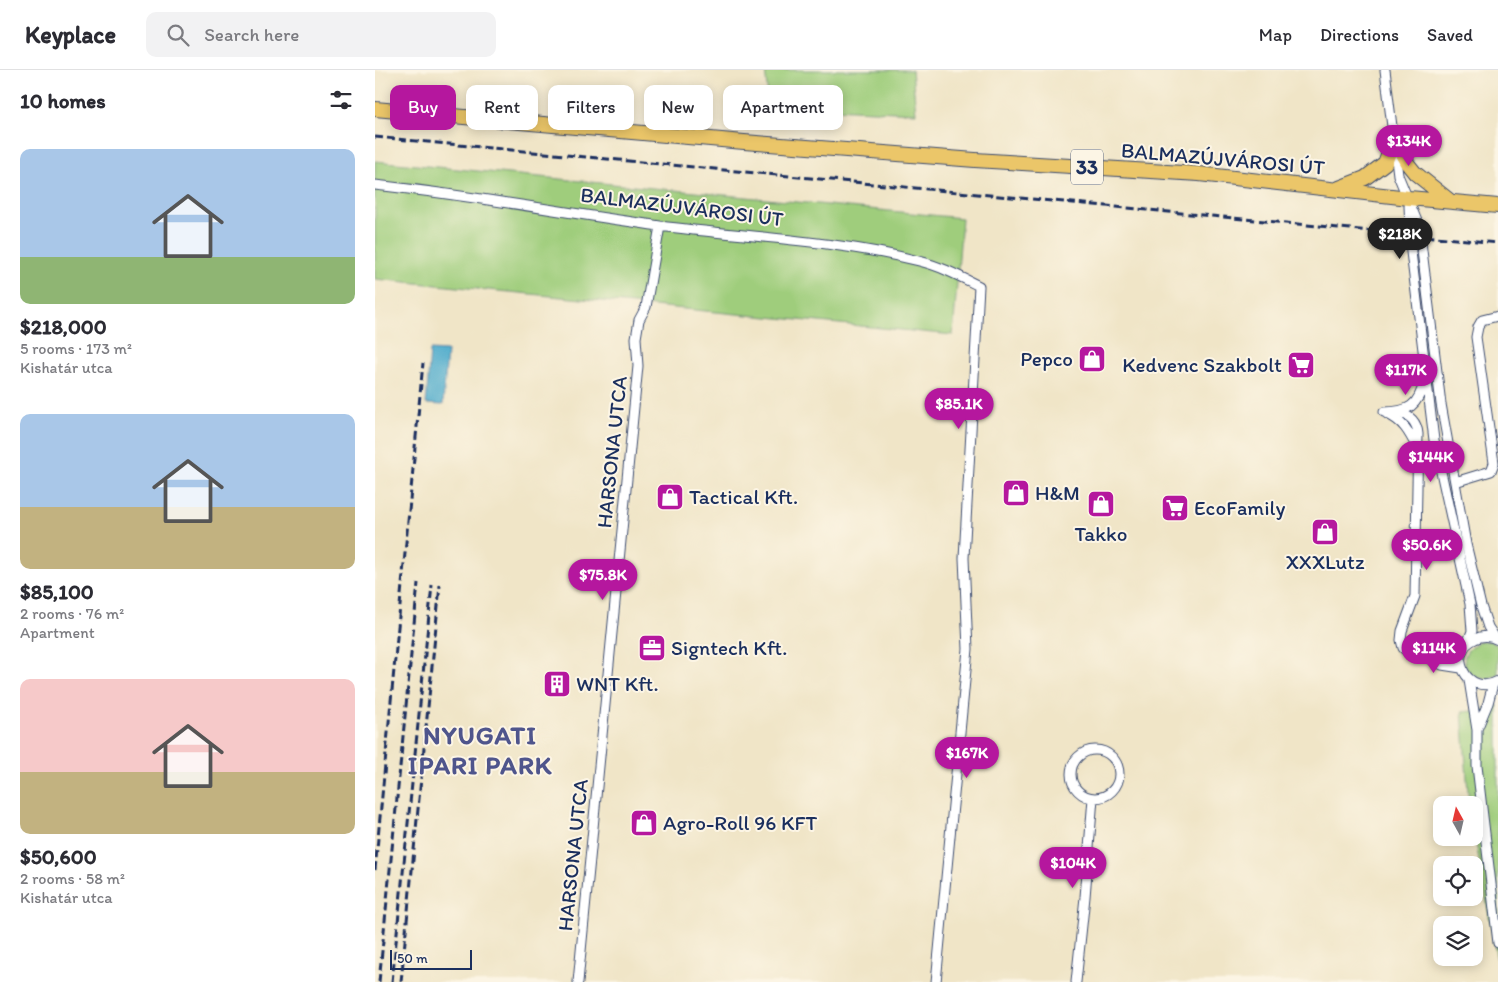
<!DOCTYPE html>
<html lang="en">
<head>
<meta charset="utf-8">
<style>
	:root { --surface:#fff; --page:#f2f2f3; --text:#2b2b33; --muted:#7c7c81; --line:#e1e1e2; --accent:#b5179e }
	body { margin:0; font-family:Itim,sans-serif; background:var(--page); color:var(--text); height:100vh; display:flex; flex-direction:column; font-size:19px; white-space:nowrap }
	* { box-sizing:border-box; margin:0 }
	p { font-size:16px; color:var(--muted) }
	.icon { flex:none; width:28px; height:28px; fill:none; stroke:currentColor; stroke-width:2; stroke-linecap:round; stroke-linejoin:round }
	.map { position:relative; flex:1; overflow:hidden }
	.drawer { display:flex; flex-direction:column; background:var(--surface); width:375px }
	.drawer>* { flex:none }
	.guide { position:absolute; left:15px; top:15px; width:475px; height:45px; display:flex; gap:10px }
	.needle { width:32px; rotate:352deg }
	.tools { position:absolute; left:1058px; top:726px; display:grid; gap:10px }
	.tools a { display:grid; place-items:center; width:50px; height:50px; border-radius:10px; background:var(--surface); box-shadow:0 2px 12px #0003; font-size:25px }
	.scale { position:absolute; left:15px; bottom:12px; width:82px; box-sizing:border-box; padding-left:5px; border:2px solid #1b2f5e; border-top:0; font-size:14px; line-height:18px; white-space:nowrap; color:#1b2f5e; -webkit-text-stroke:4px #fcf5e5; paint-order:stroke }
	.price { position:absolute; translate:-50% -42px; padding:0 11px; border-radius:18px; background:var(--accent); color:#fff; font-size:16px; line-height:32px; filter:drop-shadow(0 1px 2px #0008) }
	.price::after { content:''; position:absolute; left:50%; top:30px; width:15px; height:11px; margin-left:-8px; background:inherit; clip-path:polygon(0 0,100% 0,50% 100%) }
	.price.active { background:#222; color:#fff }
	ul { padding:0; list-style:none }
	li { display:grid; align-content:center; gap:10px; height:265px; padding:0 20px }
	li span { display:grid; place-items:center; height:155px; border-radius:10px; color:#555 }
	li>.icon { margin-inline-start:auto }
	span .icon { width:90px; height:90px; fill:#fffc; stroke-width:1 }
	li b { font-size:21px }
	h2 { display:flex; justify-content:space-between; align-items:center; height:60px; padding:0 20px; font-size:21px }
	.tag { padding:0 18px; border-radius:10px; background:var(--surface); box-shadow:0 2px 12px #0003; font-size:18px; line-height:45px }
	.tag.active { background:var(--accent); color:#fff }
	header { display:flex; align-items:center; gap:30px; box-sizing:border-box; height:70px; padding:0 25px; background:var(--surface); border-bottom:1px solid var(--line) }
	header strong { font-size:24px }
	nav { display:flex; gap:28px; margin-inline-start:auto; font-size:18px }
	.search { width:350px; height:45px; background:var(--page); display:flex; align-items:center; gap:12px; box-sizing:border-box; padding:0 18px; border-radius:10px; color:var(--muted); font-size:19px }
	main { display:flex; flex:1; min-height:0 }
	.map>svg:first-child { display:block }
	.green { fill:#9fcd7b; stroke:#5d7e6c }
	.water { fill:#4dabcc; stroke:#346d95 }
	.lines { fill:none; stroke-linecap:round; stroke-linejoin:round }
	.street-casing { stroke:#3b4a6e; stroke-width:11 }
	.primary-casing { stroke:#3b4a6e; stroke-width:16 }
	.street { stroke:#fff; stroke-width:9 }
	.primary { stroke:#ebc669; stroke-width:14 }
	.rail { stroke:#1b2f5e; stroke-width:3; stroke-dasharray:8 4; stroke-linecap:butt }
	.labels { text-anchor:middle; stroke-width:4; stroke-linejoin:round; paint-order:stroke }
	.shield { fill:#fcf5e5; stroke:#5e6a86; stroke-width:1 }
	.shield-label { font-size:20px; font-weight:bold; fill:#1b2f5e }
	.street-label { font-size:21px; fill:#1b2f5e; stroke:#fcf5e5 }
	.poi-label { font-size:21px; fill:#1b2f5e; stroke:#fcf5e5; text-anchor:start }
	.district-label { font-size:26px; font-weight:bold; letter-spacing:1px; fill:#4f558c; stroke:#fcf5e5 }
</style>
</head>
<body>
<header>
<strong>Keyplace</strong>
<div class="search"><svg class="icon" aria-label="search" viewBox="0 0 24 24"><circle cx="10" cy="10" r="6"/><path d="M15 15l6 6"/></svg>Search here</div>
<nav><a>Map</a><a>Directions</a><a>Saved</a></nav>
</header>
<main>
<section class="drawer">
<h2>10 homes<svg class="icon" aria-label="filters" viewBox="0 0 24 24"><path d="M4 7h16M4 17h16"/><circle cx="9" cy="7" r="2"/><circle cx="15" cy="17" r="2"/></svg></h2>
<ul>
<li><span style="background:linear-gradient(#a9c7e8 70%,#8fb573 0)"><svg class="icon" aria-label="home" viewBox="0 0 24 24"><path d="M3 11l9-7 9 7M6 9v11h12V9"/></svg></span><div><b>$218,000</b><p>5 rooms · 173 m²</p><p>Kishatár utca</p></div></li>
<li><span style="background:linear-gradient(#a9c7e8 60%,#c2b280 0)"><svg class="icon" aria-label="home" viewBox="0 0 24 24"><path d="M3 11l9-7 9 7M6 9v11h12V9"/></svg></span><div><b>$85,100</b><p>2 rooms · 76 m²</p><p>Apartment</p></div></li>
<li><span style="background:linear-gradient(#f6c9c9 60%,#c2b280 0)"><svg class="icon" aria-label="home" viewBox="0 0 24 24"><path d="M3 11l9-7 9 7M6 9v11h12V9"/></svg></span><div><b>$50,600</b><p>2 rooms · 58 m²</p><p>Kishatár utca</p></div></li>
</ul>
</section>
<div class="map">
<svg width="1123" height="912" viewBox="0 0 1123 912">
	<rect width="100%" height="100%" fill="#fcf5e5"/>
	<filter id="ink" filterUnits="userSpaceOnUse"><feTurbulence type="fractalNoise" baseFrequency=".02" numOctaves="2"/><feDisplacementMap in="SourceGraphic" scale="10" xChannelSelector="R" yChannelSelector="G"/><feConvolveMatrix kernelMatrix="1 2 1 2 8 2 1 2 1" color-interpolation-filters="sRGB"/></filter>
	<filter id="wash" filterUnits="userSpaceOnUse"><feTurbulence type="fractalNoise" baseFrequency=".0096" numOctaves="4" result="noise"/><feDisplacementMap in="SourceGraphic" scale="20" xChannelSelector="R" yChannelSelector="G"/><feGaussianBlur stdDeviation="1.12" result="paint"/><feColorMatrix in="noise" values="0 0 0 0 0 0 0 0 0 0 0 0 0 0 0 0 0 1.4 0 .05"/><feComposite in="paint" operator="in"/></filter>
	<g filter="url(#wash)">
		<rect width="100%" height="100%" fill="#f0e5c7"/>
		<path class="green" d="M 390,0 L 537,0 L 541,43 L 394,36 Z
			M 0,91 L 587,148 L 578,265 L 0,209 Z
			M 1104,571 L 1115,571 L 1123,576 L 1123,604 C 1104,618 1079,596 1094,579 C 1097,576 1101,574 1104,571 Z
			M 1123,635 L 1123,896 L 1099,762 L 1099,735 L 1094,735 L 1087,642 L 1118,639 Z"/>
		<path class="water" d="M 55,280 L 72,281 L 68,335 L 51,334 Z"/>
	</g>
	<g filter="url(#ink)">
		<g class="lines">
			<g class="street-casing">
				<path id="street" d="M 1010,0 L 1023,105 L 1044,156 L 1066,334 L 1091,474 L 1106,536 L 1113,557 L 1121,569
					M 0,115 C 95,125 190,143 285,156 C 370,167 462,170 544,191 C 565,196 584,206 604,216 L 589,488 L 593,579 L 561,912
					M 1034,136 L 1036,182 L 1059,370 L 1095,534 L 1097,561 L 1092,574
					M 1009,342 C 1034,342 1043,336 1049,312
					M 1023,342 C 1035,345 1042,352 1043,364 L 1040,526 L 1027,561 L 1026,570 L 1028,578 L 1034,583 L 1068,581 L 1089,578
					M 1012,344 C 1028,351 1034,362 1042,378
					M 1080,412 L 1116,401 L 1119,393 L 1101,267 L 1103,257 L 1107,250 L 1123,246
					M 1123,570 C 1116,566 1108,565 1100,569 C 1070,582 1092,628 1123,611
					M 1045,583 L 1067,595 L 1086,598
					M 1094,610 L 1102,660 L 1102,696 L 1123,873
					M 1103,657 L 1113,633 L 1118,614
					M696 704a24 24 0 1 1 48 0a24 24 0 1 1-48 0Z
					M 203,912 L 263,296 L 261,268 L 264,250 L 271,237 L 285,156
					M 701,912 L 710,827 L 718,728"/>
			</g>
			<g class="primary-casing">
				<path id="primary" d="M 0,39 L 369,72 L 600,90 L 824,104 L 1034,128 L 1123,136
					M 1019,69 L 1032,93 L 1040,103 L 1075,131
					M 964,118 L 990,108 L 1010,93 L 1019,69"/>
			</g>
			<use href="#street" class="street"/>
			<use href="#primary" class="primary"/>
			<path class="rail" d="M 0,67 L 1123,173
				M 0,800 L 48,293
				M 4,912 L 43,513
				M 17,912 L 57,515
				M 26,912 L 65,515"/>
		</g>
	</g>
	<defs>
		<g id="shop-square" transform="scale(1.4375)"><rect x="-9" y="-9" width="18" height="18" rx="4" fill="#b5179e" stroke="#fcf5e5"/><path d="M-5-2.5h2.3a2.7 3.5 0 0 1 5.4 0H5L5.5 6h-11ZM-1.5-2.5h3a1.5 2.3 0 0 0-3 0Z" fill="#fff"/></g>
		<g id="supermarket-square" transform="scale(1.4375)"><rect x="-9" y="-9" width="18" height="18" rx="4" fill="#b5179e" stroke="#fcf5e5"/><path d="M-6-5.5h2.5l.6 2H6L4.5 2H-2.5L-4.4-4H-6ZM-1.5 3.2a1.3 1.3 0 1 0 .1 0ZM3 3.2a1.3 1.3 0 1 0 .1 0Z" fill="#fff"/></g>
		<g id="office-square" transform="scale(1.4375)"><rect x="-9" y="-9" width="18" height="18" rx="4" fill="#b5179e" stroke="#fcf5e5"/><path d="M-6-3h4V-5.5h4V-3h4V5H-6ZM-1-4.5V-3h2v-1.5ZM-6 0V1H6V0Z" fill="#fff"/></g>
		<g id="building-square" transform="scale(1.4375)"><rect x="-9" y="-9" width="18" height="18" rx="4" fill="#b5179e" stroke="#fcf5e5"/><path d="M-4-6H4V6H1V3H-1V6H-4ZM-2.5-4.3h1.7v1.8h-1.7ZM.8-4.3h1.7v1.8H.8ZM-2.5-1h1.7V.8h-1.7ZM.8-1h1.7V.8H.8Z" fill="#fff"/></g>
	</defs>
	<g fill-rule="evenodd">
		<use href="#shop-square" x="717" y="289"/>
		<use href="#supermarket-square" x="926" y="295"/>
		<use href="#shop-square" x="641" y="423"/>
		<use href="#shop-square" x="295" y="427"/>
		<use href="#shop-square" x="726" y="434"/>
		<use href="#supermarket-square" x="800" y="438"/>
		<use href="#shop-square" x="950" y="462"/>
		<use href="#office-square" x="277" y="578"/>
		<use href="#building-square" x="182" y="614"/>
		<use href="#shop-square" x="269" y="753"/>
	</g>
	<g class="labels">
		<rect class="shield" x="696" y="79.5" width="32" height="35" rx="4"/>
		<g class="shield-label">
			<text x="712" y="104">33</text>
		</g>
		<g class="street-label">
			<text transform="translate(848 89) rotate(5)" y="7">BALMAZÚJVÁROSI ÚT</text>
			<text transform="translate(307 137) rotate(7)" y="7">BALMAZÚJVÁROSI ÚT</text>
			<text transform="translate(237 382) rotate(-84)" y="7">HARSONA UTCA</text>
			<text transform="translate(198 785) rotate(-84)" y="7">HARSONA UTCA</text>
		</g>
		<g class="poi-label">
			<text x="698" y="296" text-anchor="end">Pepco</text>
			<text x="907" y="302" text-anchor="end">Kedvenc Szakbolt</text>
			<text x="660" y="430">H&amp;M</text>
			<text x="314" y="434">Tactical Kft.</text>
			<text x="819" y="445">EcoFamily</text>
			<text x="726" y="471" text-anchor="middle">Takko</text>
			<text x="950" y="499" text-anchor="middle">XXXLutz</text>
			<text x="296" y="585">Signtech Kft.</text>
			<text x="201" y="621">WNT Kft.</text>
			<text x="288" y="760">Agro-Roll 96 KFT</text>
		</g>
		<g class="district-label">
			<text x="105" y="674">NYUGATI<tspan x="105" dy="30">IPARI PARK</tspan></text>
		</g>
	</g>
</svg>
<div class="tools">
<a><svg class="needle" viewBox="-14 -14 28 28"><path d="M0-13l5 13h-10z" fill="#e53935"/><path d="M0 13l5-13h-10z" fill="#7c7c81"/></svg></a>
<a><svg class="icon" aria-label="locate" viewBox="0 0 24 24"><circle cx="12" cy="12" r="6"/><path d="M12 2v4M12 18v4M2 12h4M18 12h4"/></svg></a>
<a><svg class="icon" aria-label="layers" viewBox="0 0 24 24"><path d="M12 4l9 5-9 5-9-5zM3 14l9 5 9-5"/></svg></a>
</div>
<div class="scale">50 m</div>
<b class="price" style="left:1034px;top:97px">$134K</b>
<b class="price active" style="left:1025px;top:190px">$218K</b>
<b class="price" style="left:1031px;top:326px">$117K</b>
<b class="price" style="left:584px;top:360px">$85.1K</b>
<b class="price" style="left:1056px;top:413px">$144K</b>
<b class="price" style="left:1052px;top:501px">$50.6K</b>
<b class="price" style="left:228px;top:531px">$75.8K</b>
<b class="price" style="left:1059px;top:604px">$114K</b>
<b class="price" style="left:592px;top:709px">$167K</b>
<b class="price" style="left:698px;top:819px">$104K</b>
<div class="guide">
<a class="tag active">Buy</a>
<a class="tag">Rent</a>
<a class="tag">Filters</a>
<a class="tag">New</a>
<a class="tag">Apartment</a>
</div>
</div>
</main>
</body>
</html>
